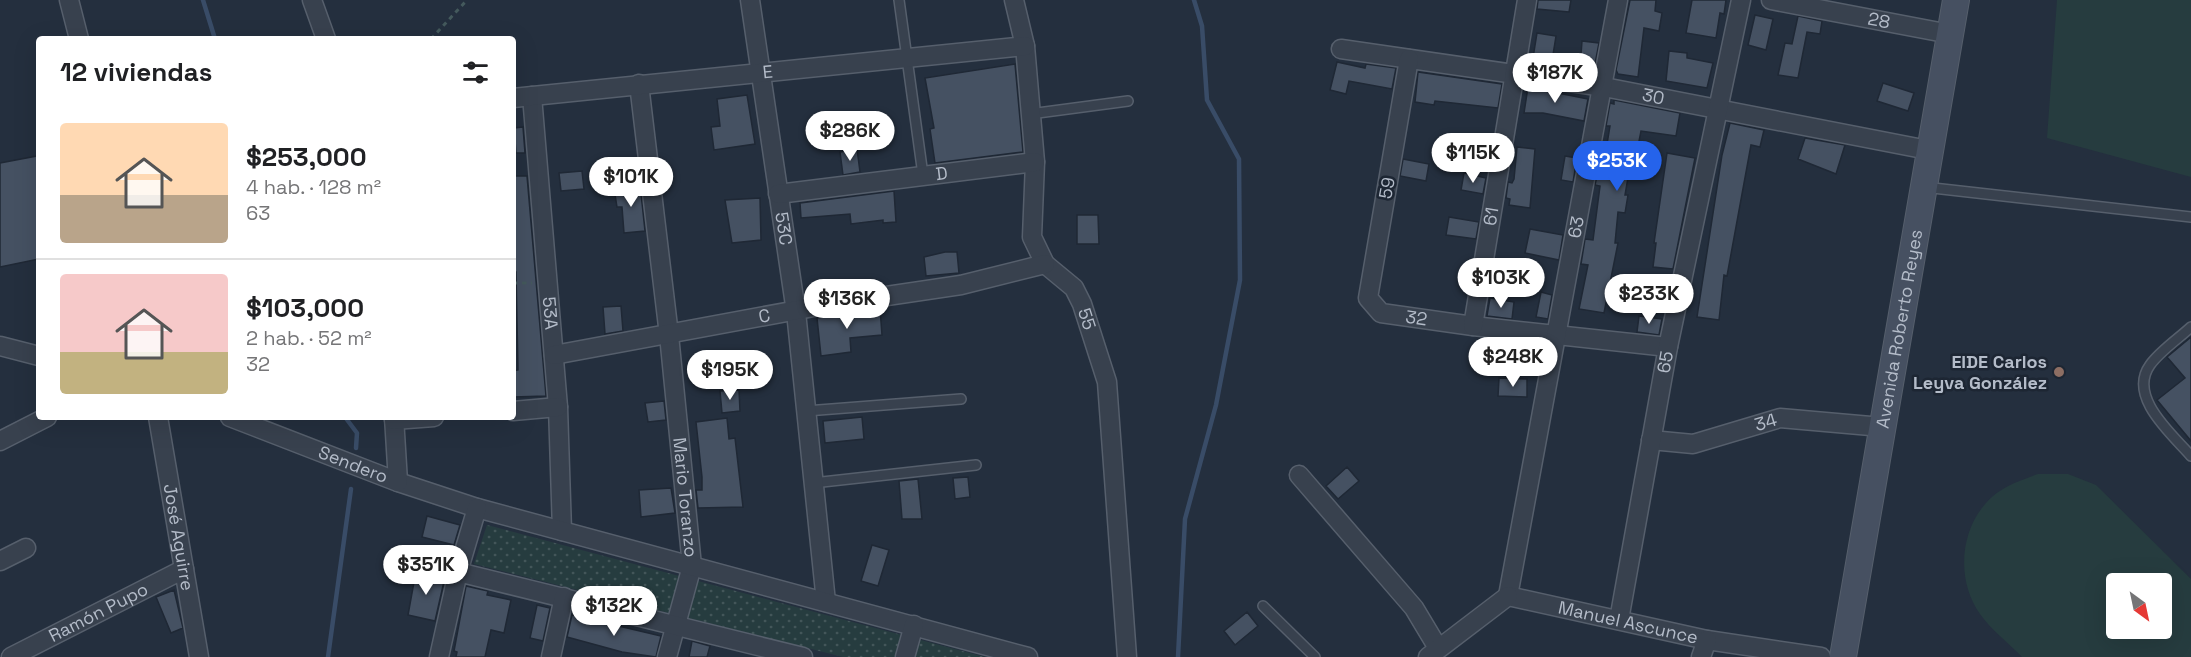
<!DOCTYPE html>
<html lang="es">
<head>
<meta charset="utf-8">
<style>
	:root { --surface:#fff; --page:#f2f2f2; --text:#202124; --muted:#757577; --line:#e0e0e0; --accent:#2563eb }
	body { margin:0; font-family:"Space Grotesk",sans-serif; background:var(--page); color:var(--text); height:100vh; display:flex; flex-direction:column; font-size:22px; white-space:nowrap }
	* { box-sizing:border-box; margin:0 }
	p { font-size:20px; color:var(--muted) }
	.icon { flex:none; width:33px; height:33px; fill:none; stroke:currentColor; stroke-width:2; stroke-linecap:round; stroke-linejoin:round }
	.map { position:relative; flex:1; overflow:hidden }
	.side { position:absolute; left:36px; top:36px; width:480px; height:384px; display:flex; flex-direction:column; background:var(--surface); border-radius:6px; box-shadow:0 6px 24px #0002 }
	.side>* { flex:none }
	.needle { width:39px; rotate:147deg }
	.tools { position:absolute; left:2106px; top:573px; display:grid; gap:12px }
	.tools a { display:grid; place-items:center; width:66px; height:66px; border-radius:6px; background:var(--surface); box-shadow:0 6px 24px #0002; font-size:30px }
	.price { position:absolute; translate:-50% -51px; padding:0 14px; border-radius:21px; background:#fff; color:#222; font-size:20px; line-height:39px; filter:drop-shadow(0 2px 3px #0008) }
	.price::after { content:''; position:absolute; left:50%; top:36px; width:18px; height:14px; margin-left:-9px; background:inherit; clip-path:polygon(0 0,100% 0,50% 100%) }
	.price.on { background:var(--accent); color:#fff }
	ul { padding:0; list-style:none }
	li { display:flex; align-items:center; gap:18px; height:150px; padding:0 24px }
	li+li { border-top:2px solid var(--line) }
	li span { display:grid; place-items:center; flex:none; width:168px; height:120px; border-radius:6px; color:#555 }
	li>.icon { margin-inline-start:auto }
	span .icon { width:72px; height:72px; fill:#fffc; stroke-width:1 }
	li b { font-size:26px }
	h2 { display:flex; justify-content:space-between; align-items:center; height:72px; padding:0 24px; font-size:26px }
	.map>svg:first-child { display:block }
	.grass { fill:url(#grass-dots) }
	.pitch { fill:#263c3f; fill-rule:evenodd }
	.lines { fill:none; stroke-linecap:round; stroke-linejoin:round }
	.stream { stroke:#394c67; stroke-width:4.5 }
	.building { fill:#455162; stroke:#1f2835; stroke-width:1.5 }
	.lane-casing { stroke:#565f6c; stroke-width:12 }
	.street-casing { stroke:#565f6c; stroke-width:21 }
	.secondary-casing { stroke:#565f6c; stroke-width:28 }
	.path { stroke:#44595c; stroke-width:3; stroke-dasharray:4.5 4.5; stroke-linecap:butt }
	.lane { stroke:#38414e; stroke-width:9 }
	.street { stroke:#38414e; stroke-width:18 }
	.secondary { stroke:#465061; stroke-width:26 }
	.education-dot { fill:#8d6e63; stroke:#1d2633; stroke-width:2 }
	.labels { text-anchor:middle; stroke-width:5; stroke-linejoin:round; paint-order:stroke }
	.street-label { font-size:18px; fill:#b4bcc9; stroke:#1d2633 }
	.poi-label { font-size:18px; font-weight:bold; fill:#b4bcc9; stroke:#1d2633; text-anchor:end }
</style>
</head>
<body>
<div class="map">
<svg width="2191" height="657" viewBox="0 0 2191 657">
	<defs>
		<pattern id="grass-dots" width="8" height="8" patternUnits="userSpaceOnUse" patternTransform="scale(1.5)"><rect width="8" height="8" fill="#263c3f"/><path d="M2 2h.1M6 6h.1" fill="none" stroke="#435659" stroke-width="1.8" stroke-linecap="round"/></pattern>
	</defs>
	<rect width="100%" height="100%" fill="#242f3e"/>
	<path class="grass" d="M 487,525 L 985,657 L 843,657 L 474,564 Z"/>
	<path class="pitch" d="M 2057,0 L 2191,0 L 2191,177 L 2047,138 Z
		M 2038,474 L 2068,474 L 2096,485 L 2191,579 L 2191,657 L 2022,657 C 2009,643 1991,630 1980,614 C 1957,582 1959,533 1986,503 C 2000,487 2019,481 2038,474 ZM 2116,584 L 2162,584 L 2162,628 L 2116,628 Z"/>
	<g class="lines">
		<path class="stream" d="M 203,0 L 215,39
			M 345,417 L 357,433 L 356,448
			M 328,657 L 351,489
			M 1178,657 L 1185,519 L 1216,405 L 1240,280 L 1239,159 L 1207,100 L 1202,26 L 1194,0"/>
	</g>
	<path class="building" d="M 1538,0 L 1571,0 L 1569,12 L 1537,9 Z
		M 1630,0 L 1656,0 L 1655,11 L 1662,13 L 1659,31 L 1644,28 L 1638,77 L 1618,74 L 1616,70 Z
		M 1692,0 L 1726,0 L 1724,14 L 1720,13 L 1716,38 L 1686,33 Z
		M 1755,15 L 1773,19 L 1766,50 L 1748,45 Z
		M 1798,16 L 1822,21 L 1820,34 L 1807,32 L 1798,78 L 1778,75 L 1785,43 L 1792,44 Z
		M 1537,33 L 1556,36 L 1552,61 L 1533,58 Z
		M 1582,41 L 1599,43 L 1594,69 L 1580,68 Z
		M 1669,51 L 1687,53 L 1687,58 L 1713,63 L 1707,88 L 1666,81 Z
		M 1337,62 L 1365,68 L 1366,64 L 1396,68 L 1392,89 L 1349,81 L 1346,94 L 1330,90 Z
		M 1015,64 L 1023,152 L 935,163 L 930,129 L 934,128 L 925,78 Z
		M 1418,72 L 1502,84 L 1498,108 L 1435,101 L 1434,105 L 1415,102 Z
		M 1883,83 L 1914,93 L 1908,111 L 1877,101 Z
		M 1528,87 L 1588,99 L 1584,121 L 1543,113 L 1524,113 Z
		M 747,95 L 755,144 L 714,150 L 711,127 L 720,126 L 717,99 Z
		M 1614,100 L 1680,113 L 1676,136 L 1641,131 L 1634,167 L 1630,166 L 1625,195 L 1628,195 L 1625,213 L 1618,212 L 1615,243 L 1618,243 L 1604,313 L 1579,309 L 1588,265 L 1581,264 L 1585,239 L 1593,240 L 1600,186 L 1595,185 L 1600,161 L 1604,162 L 1610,126 L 1606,126 L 1610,103 L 1614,104 Z
		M 1730,123 L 1764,130 L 1760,147 L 1751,145 L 1727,276 L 1724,275 L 1719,320 L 1697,317 L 1722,155 Z
		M 523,127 L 525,153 L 516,153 L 514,128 Z
		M 1805,138 L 1845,145 L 1836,174 L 1798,159 Z
		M 1517,147 L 1535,149 L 1530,208 L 1509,205 L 1510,199 L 1506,198 L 1508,182 L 1512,183 L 1514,179 Z
		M 857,149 L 860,172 L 843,175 L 840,152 Z
		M 1667,153 L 1695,158 L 1673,269 L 1653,267 L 1656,243 L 1654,243 Z
		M 37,156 L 39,259 L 0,267 L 0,163 Z
		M 1565,156 L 1577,158 L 1573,182 L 1561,180 Z
		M 1403,159 L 1429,164 L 1426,181 L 1400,176 Z
		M 582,171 L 584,189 L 561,191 L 559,173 Z
		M 1464,173 L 1486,178 L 1483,194 L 1461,190 Z
		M 513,176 L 527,176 L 546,396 L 513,397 L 513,371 L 518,370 L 516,272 L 513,272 Z
		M 640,184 L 645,231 L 624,233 L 622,207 L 617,207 L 614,188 Z
		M 894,191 L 896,222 L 883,223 L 883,220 L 851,224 L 850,214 L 801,218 L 800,203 Z
		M 760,198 L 761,240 L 732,243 L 725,200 Z
		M 1077,215 L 1098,215 L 1099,244 L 1077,244 Z
		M 1449,217 L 1479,222 L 1476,239 L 1446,235 Z
		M 1530,229 L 1563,235 L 1559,260 L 1525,253 Z
		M 945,252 L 957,252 L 959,273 L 926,276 L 924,257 Z
		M 1541,292 L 1552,295 L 1548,319 L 1536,317 Z
		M 1490,298 L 1514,302 L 1512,319 L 1487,316 Z
		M 621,306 L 623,331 L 605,334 L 603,307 Z
		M 880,308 L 882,335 L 850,338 L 851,352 L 821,356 L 817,318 Z
		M 1639,316 L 1662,319 L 1659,335 L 1637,332 Z
		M 2191,337 L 2191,441 L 2157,400 L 2185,378 L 2167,357 Z
		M 1499,378 L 1527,379 L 1527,397 L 1498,396 Z
		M 739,390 L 740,411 L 722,413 L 720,391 Z
		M 664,401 L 666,420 L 648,422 L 645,403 Z
		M 862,417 L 864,439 L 825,443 L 823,421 Z
		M 727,418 L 729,439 L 735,438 L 743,507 L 698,508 L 696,490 L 702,490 L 702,477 L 696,422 Z
		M 1347,467 L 1359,481 L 1338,499 L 1326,486 Z
		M 968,477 L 970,497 L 955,499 L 953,478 Z
		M 918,479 L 922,519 L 902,519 L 899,481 Z
		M 671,488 L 675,513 L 641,517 L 639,490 Z
		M 427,516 L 460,525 L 454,545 L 422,537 Z
		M 872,545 L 889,550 L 878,586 L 861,581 Z
		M 416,571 L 445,577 L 435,621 L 408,615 Z
		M 466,586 L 488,591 L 487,595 L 511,600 L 504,633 L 491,630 L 485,657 L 456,657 L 457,652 L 454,651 Z
		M 174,590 L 183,628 L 171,633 L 156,597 Z
		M 537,605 L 550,608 L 543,641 L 530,638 Z
		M 1247,612 L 1258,626 L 1235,645 L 1224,631 Z
		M 572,615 L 661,636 L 656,657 L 622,652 L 567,637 Z
		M 692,641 L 710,646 L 707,657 L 689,657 Z"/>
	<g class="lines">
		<g class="lane-casing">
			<path id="lane" d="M 899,0 L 923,175
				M 1030,114 L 1128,101
				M 1924,187 L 2191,217
				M 2191,327 C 2178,339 2160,351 2150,365 C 2127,397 2173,435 2191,456
				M 806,411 L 961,399
				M 813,483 L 976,465
				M 1263,606 L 1315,657"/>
		</g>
		<g class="street-casing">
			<g id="street">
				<path d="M 69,0 L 79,39"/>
				<path d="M 312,0 L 326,39"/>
				<path id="s1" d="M 750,0 L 796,312 L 826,602"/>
				<path id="s2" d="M 1014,0 L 1025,46 L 1035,162 L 1032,237 L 1045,264 L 1074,288 L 1082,304 L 1107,382 L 1127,657"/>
				<path id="s3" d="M 1771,0 L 1950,34"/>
				<path id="s4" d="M 1341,49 L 1604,87 L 1928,150"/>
				<path id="s5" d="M 1409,59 L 1368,298 L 1381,313 L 1473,326 L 1668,347"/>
				<path id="s6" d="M 639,84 L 669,335 L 692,566 L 667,657"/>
				<path id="s7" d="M 532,96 L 558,407 L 562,531"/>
				<path id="s8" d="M 513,98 L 1025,46"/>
				<path id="s9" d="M 778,194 L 1035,162"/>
				<path id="s10" d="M 1473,326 L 1527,0"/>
				<path d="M 0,346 L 39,356"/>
				<path id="s11" d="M 554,355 L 819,306 L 961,285 L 1045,264"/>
				<path d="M 513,411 L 558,407"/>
				<path id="s12" d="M 158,417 L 199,657"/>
				<path id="s13" d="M 230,417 L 398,482 L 477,508 L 1028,657"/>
				<path d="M 394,417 L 398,482"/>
				<path d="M 394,420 L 434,417"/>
				<path id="s14" d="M 1651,440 L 1693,444 L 1780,418 L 1882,427"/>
				<path d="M 0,441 L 47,417"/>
				<path d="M 1299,475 L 1414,608 L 1438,648"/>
				<path d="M 0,561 L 26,548"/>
				<path d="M 458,572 L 803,657"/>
				<path id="s15" d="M 1508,596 L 1618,0"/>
				<path id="s16" d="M 1508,596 L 1707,640 L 1821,657"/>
				<path id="s17" d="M 1619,620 L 1668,347 L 1741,0"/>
				<path id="s18" d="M 11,657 L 184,569"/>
				<path d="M 439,657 L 458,572 L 477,508"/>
				<path d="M 551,657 L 564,597"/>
				<path d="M 905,657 L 914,625"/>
				<path d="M 1428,657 L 1508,596"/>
				<path d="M 1701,657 L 1707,640"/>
			</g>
		</g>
		<g class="secondary-casing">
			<g id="secondary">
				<path id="s19" d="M 1843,657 L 1956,0"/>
			</g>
		</g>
		<path class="path" d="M 431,39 L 467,0
			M 513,283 L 532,283"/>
		<use href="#lane" class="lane"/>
		<use href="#street" class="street"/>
		<use href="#secondary" class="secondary"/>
	</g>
	<circle class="education-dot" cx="2059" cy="372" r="6"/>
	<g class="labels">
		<g class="street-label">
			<text dy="6" stroke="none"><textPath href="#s3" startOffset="110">28</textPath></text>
			<text dy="6" stroke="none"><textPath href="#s8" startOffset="256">E</textPath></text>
			<text dy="6" stroke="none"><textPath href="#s4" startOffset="316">30</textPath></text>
			<text dy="6" stroke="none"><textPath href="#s9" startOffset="165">D</textPath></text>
			<text transform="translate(1387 188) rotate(-80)" y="6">59</text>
			<text dy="6" stroke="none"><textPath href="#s10" startOffset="111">61</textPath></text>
			<text dy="6" stroke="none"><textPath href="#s15" startOffset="375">63</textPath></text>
			<text dy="6" stroke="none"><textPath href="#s1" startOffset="231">53C</textPath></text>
			<text dy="6" stroke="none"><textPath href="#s7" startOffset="218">53A</textPath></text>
			<text dy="6" stroke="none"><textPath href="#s11" startOffset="214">C</textPath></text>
			<text dy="6" stroke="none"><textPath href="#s5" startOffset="298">32</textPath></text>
			<text dy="6" stroke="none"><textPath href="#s2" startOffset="340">55</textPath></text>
			<text dy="6" stroke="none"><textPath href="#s19" startOffset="333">Avenida Roberto Reyes</textPath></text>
			<text dy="6" stroke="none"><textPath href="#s17" startOffset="262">65</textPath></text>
			<text dy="6" stroke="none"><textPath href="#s14" startOffset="118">34</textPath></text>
			<text dy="6" stroke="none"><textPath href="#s13" startOffset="132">Sendero</textPath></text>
			<text dy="6" stroke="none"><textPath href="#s6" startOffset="416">Mario Toranzo</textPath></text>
			<text dy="6" stroke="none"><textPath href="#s12" startOffset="122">José Aguirre</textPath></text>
			<text dy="6" stroke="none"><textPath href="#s18" startOffset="98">Ramón Pupo</textPath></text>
			<text dy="6" stroke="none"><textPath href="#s16" startOffset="123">Manuel Ascunce</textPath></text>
		</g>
		<g class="poi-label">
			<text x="2047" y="368">EIDE Carlos<tspan x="2047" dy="21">Leyva González</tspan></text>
		</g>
	</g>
</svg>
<div class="tools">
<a><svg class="needle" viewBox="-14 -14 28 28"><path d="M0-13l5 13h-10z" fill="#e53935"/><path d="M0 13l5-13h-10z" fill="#757577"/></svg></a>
</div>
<b class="price" style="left:1555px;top:104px">$187K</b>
<b class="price" style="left:850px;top:162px">$286K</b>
<b class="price" style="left:1473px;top:184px">$115K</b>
<b class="price on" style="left:1617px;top:192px">$253K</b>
<b class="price" style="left:631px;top:208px">$101K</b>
<b class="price" style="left:1501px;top:309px">$103K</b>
<b class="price" style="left:1649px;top:325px">$233K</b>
<b class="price" style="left:847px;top:330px">$136K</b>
<b class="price" style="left:1513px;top:388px">$248K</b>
<b class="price" style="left:730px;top:401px">$195K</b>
<b class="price" style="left:426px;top:596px">$351K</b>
<b class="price" style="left:614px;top:637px">$132K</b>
<section class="side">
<h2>12 viviendas<svg class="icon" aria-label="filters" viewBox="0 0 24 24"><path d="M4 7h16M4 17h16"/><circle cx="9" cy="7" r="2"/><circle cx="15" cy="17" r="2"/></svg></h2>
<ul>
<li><span style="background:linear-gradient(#ffd9b3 60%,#b9a48a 0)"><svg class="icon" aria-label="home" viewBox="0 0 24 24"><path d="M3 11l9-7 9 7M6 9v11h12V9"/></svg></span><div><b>$253,000</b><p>4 hab. · 128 m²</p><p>63</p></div></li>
<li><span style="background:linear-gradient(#f6c9c9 65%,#c2b280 0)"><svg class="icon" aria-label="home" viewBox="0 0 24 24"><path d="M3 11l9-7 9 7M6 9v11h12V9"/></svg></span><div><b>$103,000</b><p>2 hab. · 52 m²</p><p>32</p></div></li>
</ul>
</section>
</div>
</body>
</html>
